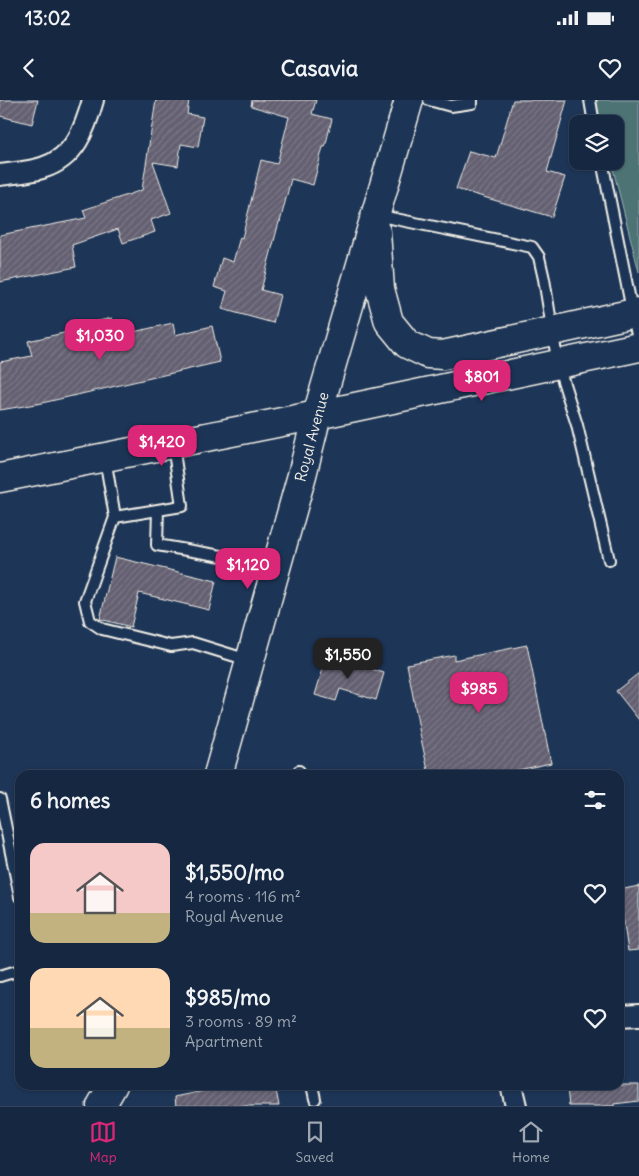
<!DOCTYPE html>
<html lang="en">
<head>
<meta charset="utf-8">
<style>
	:root { --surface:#162841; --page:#23344c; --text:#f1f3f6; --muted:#9ea6b1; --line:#35445a; --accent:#db2777 }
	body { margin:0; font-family:Delius,sans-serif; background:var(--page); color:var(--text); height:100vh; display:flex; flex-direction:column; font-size:19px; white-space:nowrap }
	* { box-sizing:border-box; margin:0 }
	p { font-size:16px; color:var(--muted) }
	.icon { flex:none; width:28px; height:28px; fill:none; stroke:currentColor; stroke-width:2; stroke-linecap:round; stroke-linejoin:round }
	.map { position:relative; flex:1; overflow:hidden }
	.sheet { position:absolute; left:15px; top:670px; width:609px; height:320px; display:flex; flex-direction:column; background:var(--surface); border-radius:15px; box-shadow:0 1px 4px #0004,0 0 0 1px var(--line) }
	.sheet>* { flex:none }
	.tools { position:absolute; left:569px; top:15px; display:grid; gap:10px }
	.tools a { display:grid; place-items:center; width:55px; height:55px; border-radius:10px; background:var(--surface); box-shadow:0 1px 4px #0004,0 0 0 1px var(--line); font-size:25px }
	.price { position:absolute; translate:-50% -42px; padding:0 11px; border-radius:10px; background:var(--accent); color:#fff; font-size:16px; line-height:32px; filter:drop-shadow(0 1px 2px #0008) }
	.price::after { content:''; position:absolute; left:50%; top:30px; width:15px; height:11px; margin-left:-8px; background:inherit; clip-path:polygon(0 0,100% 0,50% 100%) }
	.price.on { background:#222; color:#fff }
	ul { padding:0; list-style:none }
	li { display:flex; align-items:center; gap:15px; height:125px; padding:0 15px }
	li span { display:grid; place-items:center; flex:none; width:140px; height:100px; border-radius:15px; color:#555 }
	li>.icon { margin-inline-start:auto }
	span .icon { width:60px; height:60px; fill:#fffc; stroke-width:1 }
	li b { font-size:21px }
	h2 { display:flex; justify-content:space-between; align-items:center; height:60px; padding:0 15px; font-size:21px }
	.status { display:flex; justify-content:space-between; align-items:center; height:35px; padding:0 25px; background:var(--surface); direction:ltr }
	.status svg { height:14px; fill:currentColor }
	header { display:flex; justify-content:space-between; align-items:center; height:65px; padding:0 15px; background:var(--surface); font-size:22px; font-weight:800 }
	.menu { display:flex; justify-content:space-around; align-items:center; height:70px; border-top:1px solid var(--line); background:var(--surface); font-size:14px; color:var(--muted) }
	.menu a { display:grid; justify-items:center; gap:2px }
	.menu .on { color:var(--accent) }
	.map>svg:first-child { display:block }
	.park { fill:#4d7375; stroke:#a0b2ae }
	.building { fill:url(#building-hatch); stroke:#f4f1e8 }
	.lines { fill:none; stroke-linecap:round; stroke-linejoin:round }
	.service-casing { stroke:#f4f1e8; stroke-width:14 }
	.minor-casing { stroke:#f4f1e8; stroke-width:24 }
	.secondary-casing { stroke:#f4f1e8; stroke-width:31 }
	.service { stroke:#1d3557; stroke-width:10 }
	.minor { stroke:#1d3557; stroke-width:20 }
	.secondary { stroke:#1d3557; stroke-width:28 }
	.labels { text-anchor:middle; stroke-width:4; stroke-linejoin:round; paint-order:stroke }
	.street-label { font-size:15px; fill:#f4f1e8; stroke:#1d3557 }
</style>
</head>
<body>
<div class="status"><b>13:02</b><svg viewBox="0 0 49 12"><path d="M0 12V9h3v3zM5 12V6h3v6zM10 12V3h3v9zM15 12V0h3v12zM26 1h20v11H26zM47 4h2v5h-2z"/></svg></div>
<header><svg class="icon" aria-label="back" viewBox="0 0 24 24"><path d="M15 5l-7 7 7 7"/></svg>Casavia<svg class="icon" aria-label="heart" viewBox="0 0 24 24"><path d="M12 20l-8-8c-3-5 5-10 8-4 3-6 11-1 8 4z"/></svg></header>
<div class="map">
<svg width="639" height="1006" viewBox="0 0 639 1006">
	<defs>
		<pattern id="building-hatch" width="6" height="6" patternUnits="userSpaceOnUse" patternTransform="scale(1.25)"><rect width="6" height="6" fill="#646072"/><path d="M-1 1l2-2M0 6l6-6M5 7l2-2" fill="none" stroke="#7b7786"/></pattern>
	</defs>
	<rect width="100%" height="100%" fill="#1d3557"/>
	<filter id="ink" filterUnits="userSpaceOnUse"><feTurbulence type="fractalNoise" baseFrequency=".02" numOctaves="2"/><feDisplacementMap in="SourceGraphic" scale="10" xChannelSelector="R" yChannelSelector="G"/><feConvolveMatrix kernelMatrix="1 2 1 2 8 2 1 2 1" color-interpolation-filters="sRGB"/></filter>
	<g filter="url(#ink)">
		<path class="park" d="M 595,0 L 639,0 L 639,172 L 611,61 L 615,61 L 615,24 L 601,24 Z"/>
		<path class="building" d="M 0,0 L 38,0 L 32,24 L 0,16 Z
			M 156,0 L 189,0 L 187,14 L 203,17 L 198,47 L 181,44 L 178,66 L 153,62 L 171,113 L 151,120 L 155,132 L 123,143 L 118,129 L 72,145 L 76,167 L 0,182 L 0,135 L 86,118 L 83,110 L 142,90 Z
			M 252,0 L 316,0 L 312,14 L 332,19 L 325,47 L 323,47 L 313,85 L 291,79 L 280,122 L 279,122 L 261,190 L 280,195 L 273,223 L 222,209 L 227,191 L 214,187 L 222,158 L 233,162 L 240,137 L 242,138 L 261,60 L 277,64 L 289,17 L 251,6 Z
			M 513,0 L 567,0 L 547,72 L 565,77 L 552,117 L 456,89 L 469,51 L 496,58 Z
			M 112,218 L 116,236 L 173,223 L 175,235 L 212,226 L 220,262 L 42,303 L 0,310 L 0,262 L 32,256 L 28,241 L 77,230 L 76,226 Z
			M 115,457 L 216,481 L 209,510 L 139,493 L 131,527 L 100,519 Z
			M 527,545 L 551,663 L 495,675 L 429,675 L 420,634 L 407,564 L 454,555 L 454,560 Z
			M 327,555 L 384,573 L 376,600 L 340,589 L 336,601 L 315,595 Z
			M 639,573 L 639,620 L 616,591 Z
			M 639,786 L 639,850 L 628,851 L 619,790 Z
			M 232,985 L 275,985 L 279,1006 L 176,1006 L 175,997 Z
			M 594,985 L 639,985 L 639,1001 L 614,1004 L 614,1006 L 569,1006 L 567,988 Z"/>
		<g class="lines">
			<g class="service-casing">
				<path id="service" d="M 429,0 L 451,6 L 472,3 L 472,0
					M 590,0 L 594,24
					M 602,61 L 639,245
					M 376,115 L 532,147 L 539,157 L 544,179 L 558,265 L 577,325 L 609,460
					M 105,358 L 115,417 L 85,501 L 90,521 L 102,529 L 171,546 L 193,543 L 248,560
					M 158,410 L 157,445 L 275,465
					M 115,417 L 182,406 L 173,345
					M 297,675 L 299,671
					M 0,699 L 20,797
					M 0,876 L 20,870
					M 312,985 L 315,999"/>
			</g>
			<g class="minor-casing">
				<path id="minor" d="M 0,75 C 13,73 30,72 42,68 C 75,58 85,29 93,0
					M 619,916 L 639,915
					M 511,985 L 516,1006"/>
			</g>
			<g class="secondary-casing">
				<path id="secondary" d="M 376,132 L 380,189 L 389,222 L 407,244 L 428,254 L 443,255 L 639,212
					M 0,378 L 317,315 L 639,247
					M 218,675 L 302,375 L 317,315 L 409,0
					M 101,1006 L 113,985"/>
			</g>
			<use href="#service" class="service"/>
			<use href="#minor" class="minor"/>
			<use href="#secondary" class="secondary"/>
		</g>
	</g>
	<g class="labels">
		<g class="street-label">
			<text transform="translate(312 337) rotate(-75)" y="5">Royal Avenue</text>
		</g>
	</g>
</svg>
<div class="tools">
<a><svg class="icon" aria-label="layers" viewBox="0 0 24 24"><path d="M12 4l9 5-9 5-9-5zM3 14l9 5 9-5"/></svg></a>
</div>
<b class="price" style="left:100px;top:261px">$1,030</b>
<b class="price" style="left:482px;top:302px">$801</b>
<b class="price" style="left:162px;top:367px">$1,420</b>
<b class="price" style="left:248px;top:490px">$1,120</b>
<b class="price on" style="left:348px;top:580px">$1,550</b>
<b class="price" style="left:479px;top:614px">$985</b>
<section class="sheet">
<h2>6 homes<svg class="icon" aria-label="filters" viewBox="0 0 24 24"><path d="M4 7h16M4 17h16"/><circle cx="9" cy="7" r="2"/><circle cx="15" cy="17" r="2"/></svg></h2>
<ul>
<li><span style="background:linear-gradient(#f6c9c9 70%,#c2b280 0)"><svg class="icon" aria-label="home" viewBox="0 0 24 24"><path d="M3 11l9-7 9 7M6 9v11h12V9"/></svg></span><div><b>$1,550/mo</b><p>4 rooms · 116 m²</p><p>Royal Avenue</p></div><svg class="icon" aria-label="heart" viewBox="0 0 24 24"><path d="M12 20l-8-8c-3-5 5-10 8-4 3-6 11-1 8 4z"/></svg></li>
<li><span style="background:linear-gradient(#ffd9b3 60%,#c2b280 0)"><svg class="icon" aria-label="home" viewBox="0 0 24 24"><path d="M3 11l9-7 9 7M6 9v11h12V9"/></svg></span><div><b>$985/mo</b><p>3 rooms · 89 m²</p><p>Apartment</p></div><svg class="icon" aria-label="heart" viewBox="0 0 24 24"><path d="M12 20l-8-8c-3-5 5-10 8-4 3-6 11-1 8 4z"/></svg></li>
</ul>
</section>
</div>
<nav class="menu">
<a class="on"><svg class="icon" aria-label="map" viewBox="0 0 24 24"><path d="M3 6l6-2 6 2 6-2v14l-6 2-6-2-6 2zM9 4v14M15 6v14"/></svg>Map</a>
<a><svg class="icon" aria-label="saved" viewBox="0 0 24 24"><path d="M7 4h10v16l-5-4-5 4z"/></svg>Saved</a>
<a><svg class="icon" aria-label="home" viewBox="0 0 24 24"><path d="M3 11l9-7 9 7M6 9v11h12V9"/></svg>Home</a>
</nav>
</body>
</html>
